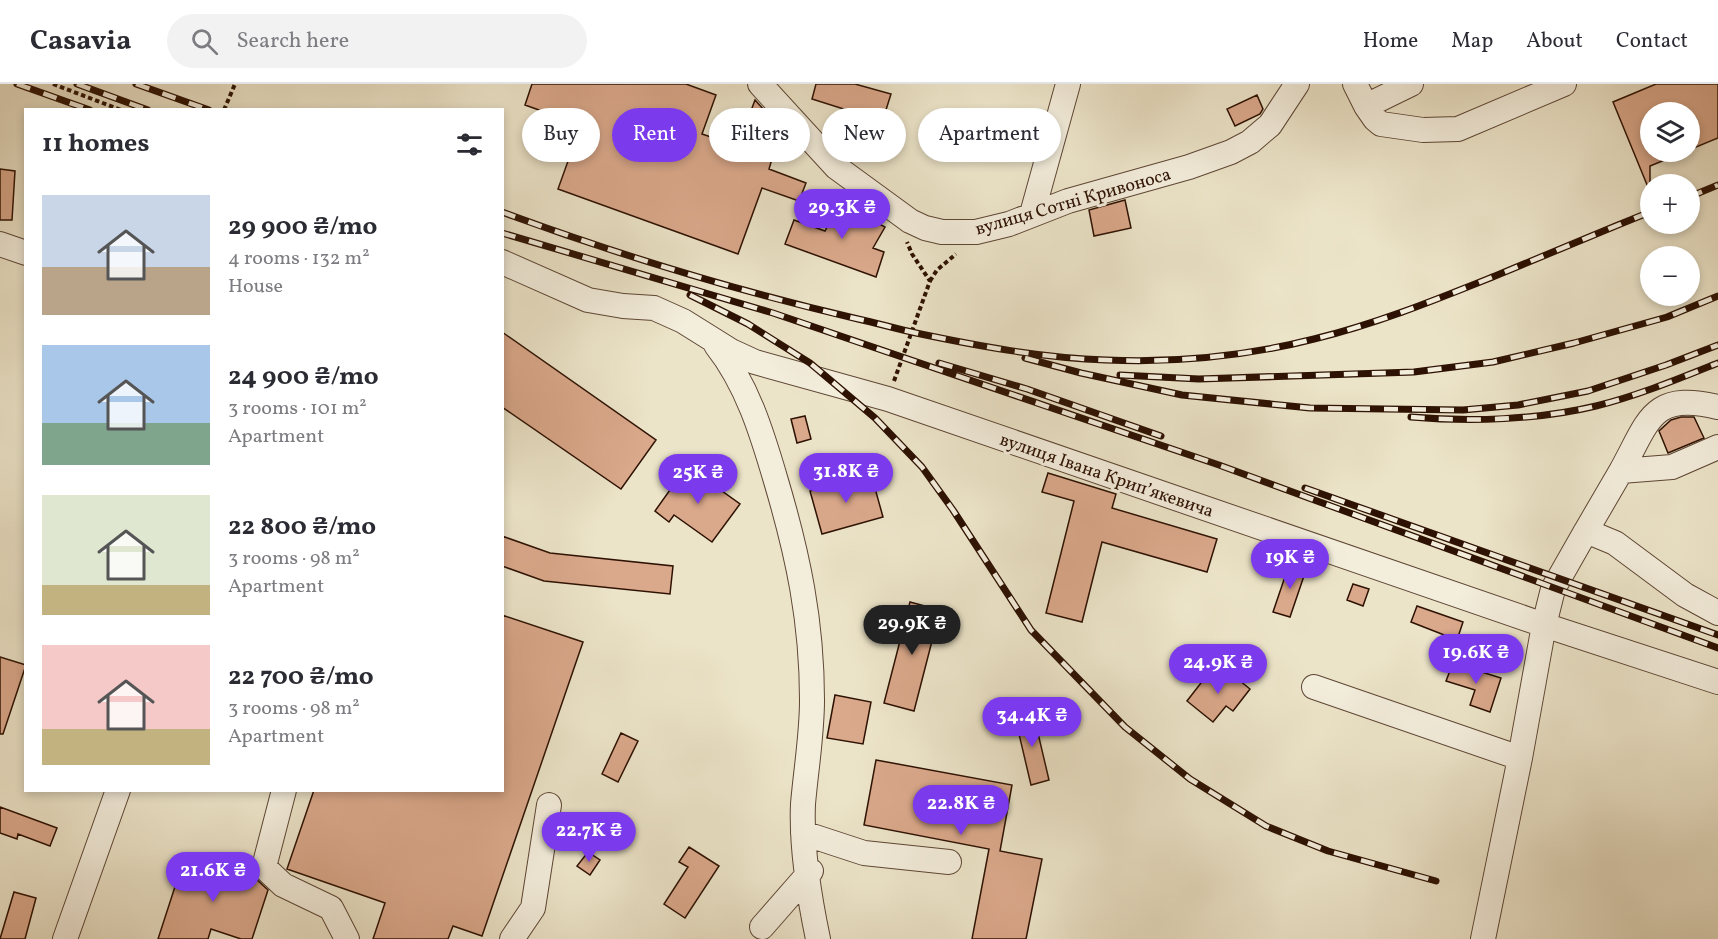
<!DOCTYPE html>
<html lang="en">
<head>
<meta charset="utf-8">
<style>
	:root { --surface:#fff; --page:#f2f2f3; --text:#2b2b33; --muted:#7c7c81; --line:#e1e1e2; --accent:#7c3aed }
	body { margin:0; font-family:Vollkorn,serif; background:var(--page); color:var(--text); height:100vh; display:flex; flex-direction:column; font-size:22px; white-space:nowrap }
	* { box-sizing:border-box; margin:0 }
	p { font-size:20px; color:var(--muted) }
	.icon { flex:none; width:33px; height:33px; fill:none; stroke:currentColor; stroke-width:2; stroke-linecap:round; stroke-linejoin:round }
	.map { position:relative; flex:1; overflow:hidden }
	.sheet { position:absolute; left:24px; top:24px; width:480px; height:684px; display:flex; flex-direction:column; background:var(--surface); border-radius:0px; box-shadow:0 3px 9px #0003 }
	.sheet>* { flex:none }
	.hud { position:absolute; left:522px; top:24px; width:570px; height:54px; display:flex; gap:12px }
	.buttons { position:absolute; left:1640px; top:18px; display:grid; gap:12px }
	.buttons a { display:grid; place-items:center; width:60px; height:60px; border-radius:50%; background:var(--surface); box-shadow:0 3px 9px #0003; font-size:30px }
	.price { position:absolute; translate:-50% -51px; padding:0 14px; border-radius:21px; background:var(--accent); color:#fff; font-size:20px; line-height:39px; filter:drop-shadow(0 2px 3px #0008) }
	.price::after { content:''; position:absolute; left:50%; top:36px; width:18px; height:14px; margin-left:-9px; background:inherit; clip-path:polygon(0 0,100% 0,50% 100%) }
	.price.on { background:#222; color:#fff }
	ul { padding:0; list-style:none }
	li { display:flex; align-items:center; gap:18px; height:150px; padding:0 18px }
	li span { display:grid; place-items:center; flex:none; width:168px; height:120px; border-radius:0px; color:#555 }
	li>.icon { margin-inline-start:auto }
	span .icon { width:72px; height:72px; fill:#fffc; stroke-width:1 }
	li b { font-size:26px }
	h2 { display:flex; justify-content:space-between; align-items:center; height:72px; padding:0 18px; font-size:26px }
	.chip { padding:0 21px; border-radius:27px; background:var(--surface); box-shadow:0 3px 9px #0003; font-size:21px; line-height:54px }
	.chip.on { background:var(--accent); color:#fff }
	header { display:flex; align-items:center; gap:36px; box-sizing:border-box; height:84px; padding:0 30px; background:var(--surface); border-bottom:2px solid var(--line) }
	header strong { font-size:28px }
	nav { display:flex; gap:33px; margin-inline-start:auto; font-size:21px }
	.search { width:420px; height:54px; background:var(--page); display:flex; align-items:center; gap:15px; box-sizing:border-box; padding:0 21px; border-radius:33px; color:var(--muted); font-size:22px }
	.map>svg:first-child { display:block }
	.building { fill:#daa88b; stroke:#2d1102; stroke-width:1.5 }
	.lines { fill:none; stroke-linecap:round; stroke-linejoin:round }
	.minor-casing { stroke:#5d4634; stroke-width:26 }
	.path { stroke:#2d1102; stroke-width:4; stroke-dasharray:4.5 3; stroke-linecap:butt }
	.minor { stroke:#f3eddc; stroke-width:24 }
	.rail-casing { stroke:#2d1102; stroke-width:7 }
	.rail { stroke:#f3eddc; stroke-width:4.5; stroke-dasharray:14; stroke-linecap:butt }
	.labels { text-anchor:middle; stroke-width:6; stroke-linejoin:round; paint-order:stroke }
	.street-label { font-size:18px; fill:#2d1102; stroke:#f3eddc }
</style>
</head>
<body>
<header>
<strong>Casavia</strong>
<div class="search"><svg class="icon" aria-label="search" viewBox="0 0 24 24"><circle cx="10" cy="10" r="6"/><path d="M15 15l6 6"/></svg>Search here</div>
<nav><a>Home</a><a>Map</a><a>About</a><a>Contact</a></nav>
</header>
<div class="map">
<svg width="1718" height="855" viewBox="0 0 1718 855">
	<rect width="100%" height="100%" fill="#ece4c9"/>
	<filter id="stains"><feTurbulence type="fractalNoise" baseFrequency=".00333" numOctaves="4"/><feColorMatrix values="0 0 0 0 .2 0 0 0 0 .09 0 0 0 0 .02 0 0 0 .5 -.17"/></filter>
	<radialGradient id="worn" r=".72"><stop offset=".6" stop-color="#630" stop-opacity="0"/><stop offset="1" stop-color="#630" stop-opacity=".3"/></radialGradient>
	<path class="building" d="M 532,0 L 686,0 L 716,11 L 702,50 L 738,62 L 755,16 L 778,41 L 775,65 L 769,85 L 806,99 L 799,117 L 762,104 L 738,170 L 558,105 L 581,41 L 525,21 Z
		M 816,0 L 855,0 L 891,10 L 885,29 L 872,25 L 869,33 L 812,15 Z
		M 1656,0 L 1718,0 L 1718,54 L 1689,66 L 1689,28 L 1650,28 L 1650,68 L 1684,68 L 1650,82 L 1650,108 L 1613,18 Z
		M 1257,11 L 1263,25 L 1260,30 L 1235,42 L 1227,25 Z
		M 0,85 L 15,87 L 12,136 L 0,136 Z
		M 1125,116 L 1131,144 L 1094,152 L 1089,126 Z
		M 840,118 L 885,143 L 873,164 L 884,168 L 876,193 L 785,160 L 794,136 L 825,147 Z
		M 502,248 L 656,356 L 621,405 L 502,323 Z
		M 805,332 L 811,355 L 797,359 L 791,335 Z
		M 1681,333 L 1694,333 L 1704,354 L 1668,369 L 1659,347 L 1671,336 Z
		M 687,382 L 740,420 L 712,458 L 674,431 L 669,438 L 655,427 Z
		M 1048,389 L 1116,410 L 1112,424 L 1217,455 L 1207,488 L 1102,458 L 1082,538 L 1046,529 L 1074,417 L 1042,408 Z
		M 871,390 L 883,433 L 822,450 L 810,407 Z
		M 502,452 L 550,469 L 673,482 L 670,510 L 544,497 L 502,482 Z
		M 1290,478 L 1307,483 L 1290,533 L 1273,528 Z
		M 1353,500 L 1369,505 L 1363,522 L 1347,516 Z
		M 910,518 L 940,526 L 914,627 L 884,619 Z
		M 1417,522 L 1463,538 L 1457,556 L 1411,538 Z
		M 502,531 L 583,558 L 482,852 L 453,842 L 448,855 L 373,855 L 385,819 L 287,785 L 314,706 L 502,706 Z
		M 0,573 L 26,581 L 3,650 L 0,650 Z
		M 1453,579 L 1501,594 L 1490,628 L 1470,621 L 1475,606 L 1446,597 Z
		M 1211,586 L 1222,595 L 1228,587 L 1250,605 L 1233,627 L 1226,622 L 1213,638 L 1187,617 Z
		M 835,611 L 871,618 L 863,660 L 827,654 Z
		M 1033,628 L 1049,696 L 1031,701 L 1015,633 Z
		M 621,649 L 638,657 L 618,698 L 602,690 Z
		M 876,676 L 1012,701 L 1000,767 L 1042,775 L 1026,855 L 972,855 L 989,765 L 864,741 Z
		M 0,723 L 57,744 L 50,762 L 18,750 L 17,755 L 0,749 Z
		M 689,763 L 719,782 L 685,834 L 664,820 L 688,783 L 679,778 Z
		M 588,768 L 600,776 L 590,791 L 577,782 Z
		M 185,772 L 256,795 L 268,806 L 252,855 L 241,855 L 211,845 L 208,855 L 158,855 Z
		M 14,808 L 36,814 L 25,855 L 0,855 Z"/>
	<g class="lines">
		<g class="minor-casing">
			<path id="minor" d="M 760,0 L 836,83 L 910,137 L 925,144 L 942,148 L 976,148 L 1009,140 L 1068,117 L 1189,83 L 1231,68 L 1250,58 L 1270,41 L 1297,0
				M 1355,0 L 1366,22
				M 1411,0 L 1366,22 L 1375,35 L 1381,40 L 1423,46 L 1458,45 L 1564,0
				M 1032,130 L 1068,0
				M 0,160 L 26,169
				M 502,178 L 588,216 L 623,222 L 654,224 L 683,237 L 731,267 L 755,278 L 888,315 L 1544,541 L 1718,598
				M 716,261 C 747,300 762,349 776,397 C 798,471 812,537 812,616 C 812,651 806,685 803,720 C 801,764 809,812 818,855
				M 1621,387 C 1649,337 1651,307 1718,323
				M 1586,447 L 1621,387 L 1672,383 L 1718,363
				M 1314,603 L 1520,674
				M 284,706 L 264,783 L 283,801 L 331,824 L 347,855
				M 803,749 L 864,769 L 949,778
				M 762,843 L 811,787
				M 65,855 L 118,706
				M 512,855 L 533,824 L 549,721
				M 1483,855 L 1520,674 L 1544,541 L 1553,505 L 1586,447 L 1615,459 L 1685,511 L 1718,529"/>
		</g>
		<path class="path" d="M 53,0 L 121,26
			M 224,26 L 235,0
			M 930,197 L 937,186 L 956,170
			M 894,297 L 930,197 L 912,170 L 907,158"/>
		<use href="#minor" class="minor"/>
		<g class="rail-casing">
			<path id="rail" d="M 17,0 L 90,26
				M 77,0 L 148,26
				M 136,0 L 209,26
				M 1689,113 L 1718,101
				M 502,128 C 619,171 737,207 858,235 C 877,239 897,245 916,249 C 978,262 1043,274 1106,276 C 1175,279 1247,272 1314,255 C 1376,240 1435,216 1495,192 C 1546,171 1598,149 1650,128
				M 502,149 L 773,229 L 1219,381 L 1718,564
				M 690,211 L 748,240 L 810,279 L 875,334 L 922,383 L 953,426 L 1031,546 L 1125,643 L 1190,695 L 1266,742 L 1328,767 L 1436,797
				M 1025,274 L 1081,289 L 1182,311 L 1310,324 L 1463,326 L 1518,321 L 1588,307 L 1666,281 L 1718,261
				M 939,279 L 1027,305 L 1161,352
				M 1120,291 L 1199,295 L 1414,288 L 1493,278 L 1574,259 L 1667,233 L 1718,212
				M 1411,333 C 1470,338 1538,336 1596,322 C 1637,312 1678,295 1718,279
				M 1305,404 L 1718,551"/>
		</g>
		<use href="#rail" class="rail"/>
	</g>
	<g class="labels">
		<g class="street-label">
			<text transform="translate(1073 117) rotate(-16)" y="6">вулиця Сотні Кривоноса</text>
			<text transform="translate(1107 391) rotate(19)" y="6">вулиця Івана Крипʼякевича</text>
		</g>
	</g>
	<rect width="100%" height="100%" filter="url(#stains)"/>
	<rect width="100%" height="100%" fill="url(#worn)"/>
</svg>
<div class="buttons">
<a><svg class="icon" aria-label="layers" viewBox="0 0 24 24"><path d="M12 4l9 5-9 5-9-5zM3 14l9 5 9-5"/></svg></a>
<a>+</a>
<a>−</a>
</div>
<b class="price" style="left:842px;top:156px">29.3K ₴</b>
<b class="price" style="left:846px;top:420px">31.8K ₴</b>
<b class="price" style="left:698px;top:421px">25K ₴</b>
<b class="price" style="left:1290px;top:506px">19K ₴</b>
<b class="price on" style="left:912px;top:572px">29.9K ₴</b>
<b class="price" style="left:1476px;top:601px">19.6K ₴</b>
<b class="price" style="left:1218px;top:611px">24.9K ₴</b>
<b class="price" style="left:1032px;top:664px">34.4K ₴</b>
<b class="price" style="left:961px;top:752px">22.8K ₴</b>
<b class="price" style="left:589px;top:779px">22.7K ₴</b>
<b class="price" style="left:213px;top:819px">21.6K ₴</b>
<div class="hud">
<a class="chip">Buy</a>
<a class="chip on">Rent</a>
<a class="chip">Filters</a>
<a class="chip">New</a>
<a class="chip">Apartment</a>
</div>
<section class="sheet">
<h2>11 homes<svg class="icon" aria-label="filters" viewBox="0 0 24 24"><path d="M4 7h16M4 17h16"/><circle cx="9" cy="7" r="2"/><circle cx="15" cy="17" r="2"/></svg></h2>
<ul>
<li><span style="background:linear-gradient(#c9d6e8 60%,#b9a48a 0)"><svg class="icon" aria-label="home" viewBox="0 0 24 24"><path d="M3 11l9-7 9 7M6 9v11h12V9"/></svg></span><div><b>29 900 ₴/mo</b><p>4 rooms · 132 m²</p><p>House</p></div></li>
<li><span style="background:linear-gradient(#a9c7e8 65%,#7fa58c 0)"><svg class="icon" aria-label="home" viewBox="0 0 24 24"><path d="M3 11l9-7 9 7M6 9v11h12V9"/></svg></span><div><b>24 900 ₴/mo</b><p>3 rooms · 101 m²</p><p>Apartment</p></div></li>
<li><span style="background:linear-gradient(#dfe7d0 75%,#c2b280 0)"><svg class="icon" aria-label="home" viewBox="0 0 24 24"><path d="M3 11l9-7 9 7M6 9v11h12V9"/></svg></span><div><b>22 800 ₴/mo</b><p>3 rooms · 98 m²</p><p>Apartment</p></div></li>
<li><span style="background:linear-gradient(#f6c9c9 70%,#c2b280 0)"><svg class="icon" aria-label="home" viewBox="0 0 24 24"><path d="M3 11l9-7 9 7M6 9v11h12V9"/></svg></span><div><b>22 700 ₴/mo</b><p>3 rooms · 98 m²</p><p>Apartment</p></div></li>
</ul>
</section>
</div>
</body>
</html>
